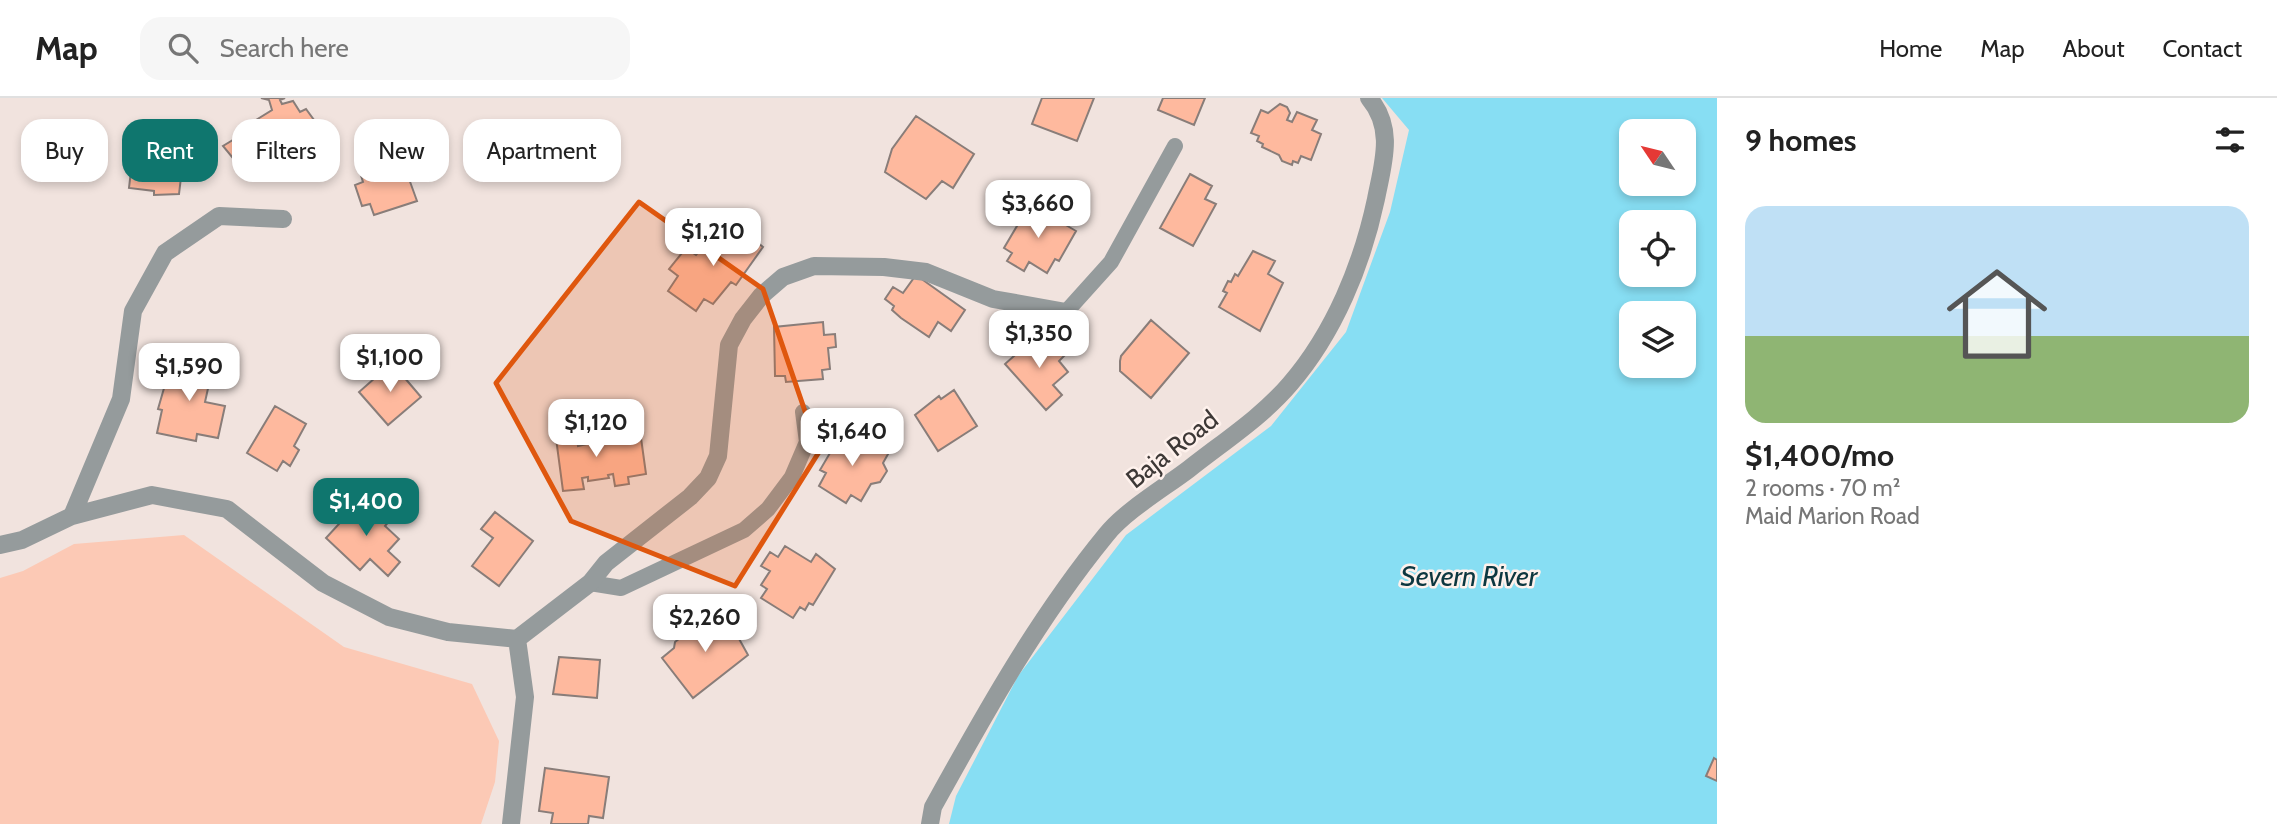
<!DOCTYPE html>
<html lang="en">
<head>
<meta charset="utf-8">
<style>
	:root { --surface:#fff; --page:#f6f6f6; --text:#222; --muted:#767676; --line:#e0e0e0; --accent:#0f766e }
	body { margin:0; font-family:Cabin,sans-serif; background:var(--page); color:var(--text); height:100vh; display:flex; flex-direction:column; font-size:26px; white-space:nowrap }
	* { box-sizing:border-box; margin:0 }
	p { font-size:23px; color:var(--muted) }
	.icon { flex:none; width:38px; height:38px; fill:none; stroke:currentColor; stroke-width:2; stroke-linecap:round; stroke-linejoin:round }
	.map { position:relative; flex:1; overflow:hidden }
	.sheet { display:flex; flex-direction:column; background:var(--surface); width:560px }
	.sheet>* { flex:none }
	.guide { position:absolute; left:21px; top:21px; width:665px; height:63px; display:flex; gap:14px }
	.needle { width:46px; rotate:305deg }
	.fabs { position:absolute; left:1619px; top:21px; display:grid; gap:14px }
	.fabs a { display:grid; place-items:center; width:77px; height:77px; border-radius:14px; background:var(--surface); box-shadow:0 4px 10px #0003; font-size:35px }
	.price { position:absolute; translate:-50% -60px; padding:0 16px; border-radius:14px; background:#fff; color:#222; font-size:23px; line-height:46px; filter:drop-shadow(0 2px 4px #0008) }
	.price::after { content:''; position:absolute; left:50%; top:42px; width:21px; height:16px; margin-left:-10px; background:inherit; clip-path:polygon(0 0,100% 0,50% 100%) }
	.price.active { background:var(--accent); color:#fff }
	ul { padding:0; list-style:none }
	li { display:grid; align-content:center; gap:14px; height:371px; padding:0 28px }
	li span { display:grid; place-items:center; height:217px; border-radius:21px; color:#555 }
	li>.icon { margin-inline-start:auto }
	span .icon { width:126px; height:126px; fill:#fffc; stroke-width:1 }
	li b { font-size:30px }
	h2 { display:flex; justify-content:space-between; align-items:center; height:84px; padding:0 28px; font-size:30px }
	.tag { padding:0 24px; border-radius:21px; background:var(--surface); box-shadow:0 4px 10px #0003; font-size:24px; line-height:63px }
	.tag.active { background:var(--accent); color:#fff }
	header { display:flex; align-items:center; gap:42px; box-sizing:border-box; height:98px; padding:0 35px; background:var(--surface); border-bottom:2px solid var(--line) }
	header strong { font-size:33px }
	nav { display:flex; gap:38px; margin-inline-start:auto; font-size:24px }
	.search { width:490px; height:63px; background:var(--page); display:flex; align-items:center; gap:18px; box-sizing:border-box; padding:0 24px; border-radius:21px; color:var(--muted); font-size:26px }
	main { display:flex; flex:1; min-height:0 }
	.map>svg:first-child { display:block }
	.green { fill:#fcc9b5 }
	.water { fill:#87def3; fill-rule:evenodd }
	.building { fill:#feb99e; stroke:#897d79; stroke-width:2 }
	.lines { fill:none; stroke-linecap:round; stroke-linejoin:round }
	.service { stroke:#959b9c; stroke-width:16 }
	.minor { stroke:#959b9c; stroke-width:18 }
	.marked { fill:#df570e; fill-opacity:0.2; stroke:#df570e; stroke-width:5; stroke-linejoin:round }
	.labels { text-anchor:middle; stroke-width:5; stroke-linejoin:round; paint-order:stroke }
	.street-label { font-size:26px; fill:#3d3836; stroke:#fef1ec }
	.water-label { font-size:28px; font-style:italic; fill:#0c3740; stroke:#fef1ec }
</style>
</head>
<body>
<header>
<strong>Map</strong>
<div class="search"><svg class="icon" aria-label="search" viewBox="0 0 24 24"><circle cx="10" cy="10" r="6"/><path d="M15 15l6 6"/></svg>Search here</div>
<nav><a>Home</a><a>Map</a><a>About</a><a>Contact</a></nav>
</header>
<main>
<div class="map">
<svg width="1717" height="726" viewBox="0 0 1717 726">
	<rect width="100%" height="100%" fill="#f1e3de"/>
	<path class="green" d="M 184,437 L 344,549 L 472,586 L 499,643 L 495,684 L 481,726 L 0,726 L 0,480 L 23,473 L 74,446 Z"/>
	<path class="water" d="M 1382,0 L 1717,0 L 1717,726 L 949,726 L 956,698 L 1018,578 L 1126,437 L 1271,328 L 1346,234 L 1390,114 L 1409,32 ZM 1631,33 L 1684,33 L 1684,86 L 1631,86 ZM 1631,124 L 1684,124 L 1684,177 L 1631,177 ZM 1631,215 L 1684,215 L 1684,268 L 1631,268 Z"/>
	<path class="building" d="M 261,0 L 285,0 L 280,2 L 282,6 L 293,3 L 300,14 L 306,11 L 314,22 L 309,25 L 316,36 L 280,61 L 273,49 L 241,70 L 223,48 L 251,31 L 258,42 L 266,37 L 256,22 L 272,12 L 269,2 Z
		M 1042,0 L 1094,0 L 1077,43 L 1032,26 Z
		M 1163,0 L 1205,0 L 1194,27 L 1158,12 Z
		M 1280,6 L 1287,9 L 1290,15 L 1287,22 L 1292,24 L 1297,14 L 1317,22 L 1312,32 L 1321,36 L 1311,62 L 1301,58 L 1298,65 L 1293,63 L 1292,67 L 1282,63 L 1279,57 L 1262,49 L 1263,46 L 1257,43 L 1259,38 L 1251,35 L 1261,12 L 1268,15 Z
		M 916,18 L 974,56 L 953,90 L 942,83 L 926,101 L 885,74 L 892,51 Z
		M 147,50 L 184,54 L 179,96 L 154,97 L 154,93 L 129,90 L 131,73 L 145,71 Z
		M 400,56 L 417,103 L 374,117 L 370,106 L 362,108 L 355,87 L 363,84 L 359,71 Z
		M 1190,76 L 1212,88 L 1205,101 L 1216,106 L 1193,148 L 1160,130 Z
		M 1030,106 L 1076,133 L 1059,163 L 1055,161 L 1047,175 L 1029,164 L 1024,173 L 1007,163 L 1012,155 L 1004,150 Z
		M 718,130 L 735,141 L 741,131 L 763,149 L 736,187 L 731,184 L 713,206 L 704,201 L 696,213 L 668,193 L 678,178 L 669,171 L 686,150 L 696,157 Z
		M 1253,153 L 1275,163 L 1268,176 L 1283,185 L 1260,233 L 1219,209 L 1227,195 L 1223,193 L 1228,183 L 1231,184 L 1235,176 L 1238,178 Z
		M 916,177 L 965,212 L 951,233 L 938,224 L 929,239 L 901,220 L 892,212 L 894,208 L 885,201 L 893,189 L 903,195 Z
		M 1151,222 L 1189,255 L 1151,300 L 1120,273 L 1120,263 L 1121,258 Z
		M 823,224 L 824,237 L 835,236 L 836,249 L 828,250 L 830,271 L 822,272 L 823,281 L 786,284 L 785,278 L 775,278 L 774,229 Z
		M 1046,238 L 1064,258 L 1059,263 L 1068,274 L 1053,287 L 1062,297 L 1046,312 L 1005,266 L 1035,239 L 1039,243 Z
		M 182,262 L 213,268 L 205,304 L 225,308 L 218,340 L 197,336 L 196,343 L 157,335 L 162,312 L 158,311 L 171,266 L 181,268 Z
		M 392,265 L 421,299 L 388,327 L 359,294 Z
		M 954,292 L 977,328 L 938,353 L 915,317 L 939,298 L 941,301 Z
		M 275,308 L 306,326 L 294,348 L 299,352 L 290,368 L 283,363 L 277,373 L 247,355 Z
		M 574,322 L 578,348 L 605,342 L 605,345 L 641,340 L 646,376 L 628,379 L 629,386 L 615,388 L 613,376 L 608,377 L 609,380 L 588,383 L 588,379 L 582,380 L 584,391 L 563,393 L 554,325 Z
		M 836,337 L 846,344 L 849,339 L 859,345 L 863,340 L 888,356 L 883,365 L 887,373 L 880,384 L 871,386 L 861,403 L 851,397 L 846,405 L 819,388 L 826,375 L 820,372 L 830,355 L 826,353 Z
		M 361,402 L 372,412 L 376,408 L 390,422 L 385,428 L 399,441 L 388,453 L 400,464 L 388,478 L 370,461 L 360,472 L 326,440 Z
		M 495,414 L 533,443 L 499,488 L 472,468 L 493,440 L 481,431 Z
		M 785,448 L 811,464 L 816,456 L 835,471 L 813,507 L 809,505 L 805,512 L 800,509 L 793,520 L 761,500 L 767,491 L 761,487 L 770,473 L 761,468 L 770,454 L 778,459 Z
		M 700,518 L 720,520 L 727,529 L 733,530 L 748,557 L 693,600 L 662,560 L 674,550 L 675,544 L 685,536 L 686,529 Z
		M 559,559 L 600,562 L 597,600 L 553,596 Z
		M 1714,660 L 1717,662 L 1717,683 L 1706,678 Z
		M 545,670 L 609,679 L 603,720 L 589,718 L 588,726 L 551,726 L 553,715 L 539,713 Z"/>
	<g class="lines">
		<path class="service" d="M 1066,214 L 1111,164 L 1175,48
			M 590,485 L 621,490 L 744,432 L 768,411 L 792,379 L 807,344 L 803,314"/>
		<path class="minor" d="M 72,418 L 121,301 L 133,213 L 165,155 L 219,118 L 283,121
			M 0,447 L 22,442 L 72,418 L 152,397 L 227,411 L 323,485 L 389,519 L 448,534 L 517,541 L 590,485 L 606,465 L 690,399 L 708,380 L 718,358 L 729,247 L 743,221 L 761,198 L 783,179 L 814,168 L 884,169 L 926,174 L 993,201 L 1066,214
			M 511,726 L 525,599 L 517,541
			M 930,726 L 933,709 C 985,615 1038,520 1106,437 C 1125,413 1164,390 1189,371 C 1223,344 1262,319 1290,286 C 1334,235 1362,167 1376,101 C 1383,65 1395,31 1369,0"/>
	</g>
	<path class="marked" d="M 639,104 L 763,191 L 819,354 L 735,488 L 571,423 L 496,285 Z"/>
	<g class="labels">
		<g class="street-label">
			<text transform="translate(1172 351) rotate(-38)" y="9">Baja Road</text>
		</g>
		<g class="water-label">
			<text x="1469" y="488">Severn River</text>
		</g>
	</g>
</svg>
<div class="fabs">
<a><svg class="needle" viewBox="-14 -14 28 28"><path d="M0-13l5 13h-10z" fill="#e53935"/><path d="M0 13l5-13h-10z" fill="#767676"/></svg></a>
<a><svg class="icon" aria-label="locate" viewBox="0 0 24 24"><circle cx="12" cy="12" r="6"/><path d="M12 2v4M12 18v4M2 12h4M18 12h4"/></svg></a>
<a><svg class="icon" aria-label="layers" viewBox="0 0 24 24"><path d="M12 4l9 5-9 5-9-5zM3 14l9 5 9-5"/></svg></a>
</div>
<b class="price" style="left:1038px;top:142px">$3,660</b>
<b class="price" style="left:713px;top:170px">$1,210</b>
<b class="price" style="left:1039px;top:272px">$1,350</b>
<b class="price" style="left:390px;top:296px">$1,100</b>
<b class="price" style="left:189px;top:305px">$1,590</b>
<b class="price" style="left:596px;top:361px">$1,120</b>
<b class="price" style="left:852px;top:370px">$1,640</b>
<b class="price active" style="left:366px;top:440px">$1,400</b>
<b class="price" style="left:705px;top:556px">$2,260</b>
<div class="guide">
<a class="tag">Buy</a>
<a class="tag active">Rent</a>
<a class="tag">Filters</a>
<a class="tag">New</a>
<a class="tag">Apartment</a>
</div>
</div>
<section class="sheet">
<h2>9 homes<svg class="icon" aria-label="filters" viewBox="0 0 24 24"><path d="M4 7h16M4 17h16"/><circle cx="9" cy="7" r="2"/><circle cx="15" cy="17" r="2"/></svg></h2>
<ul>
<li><span style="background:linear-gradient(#bfe0f5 60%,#8fb573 0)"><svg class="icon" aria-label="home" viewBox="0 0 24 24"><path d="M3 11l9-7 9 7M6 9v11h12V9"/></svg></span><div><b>$1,400/mo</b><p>2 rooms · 70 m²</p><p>Maid Marion Road</p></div></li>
</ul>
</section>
</main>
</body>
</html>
